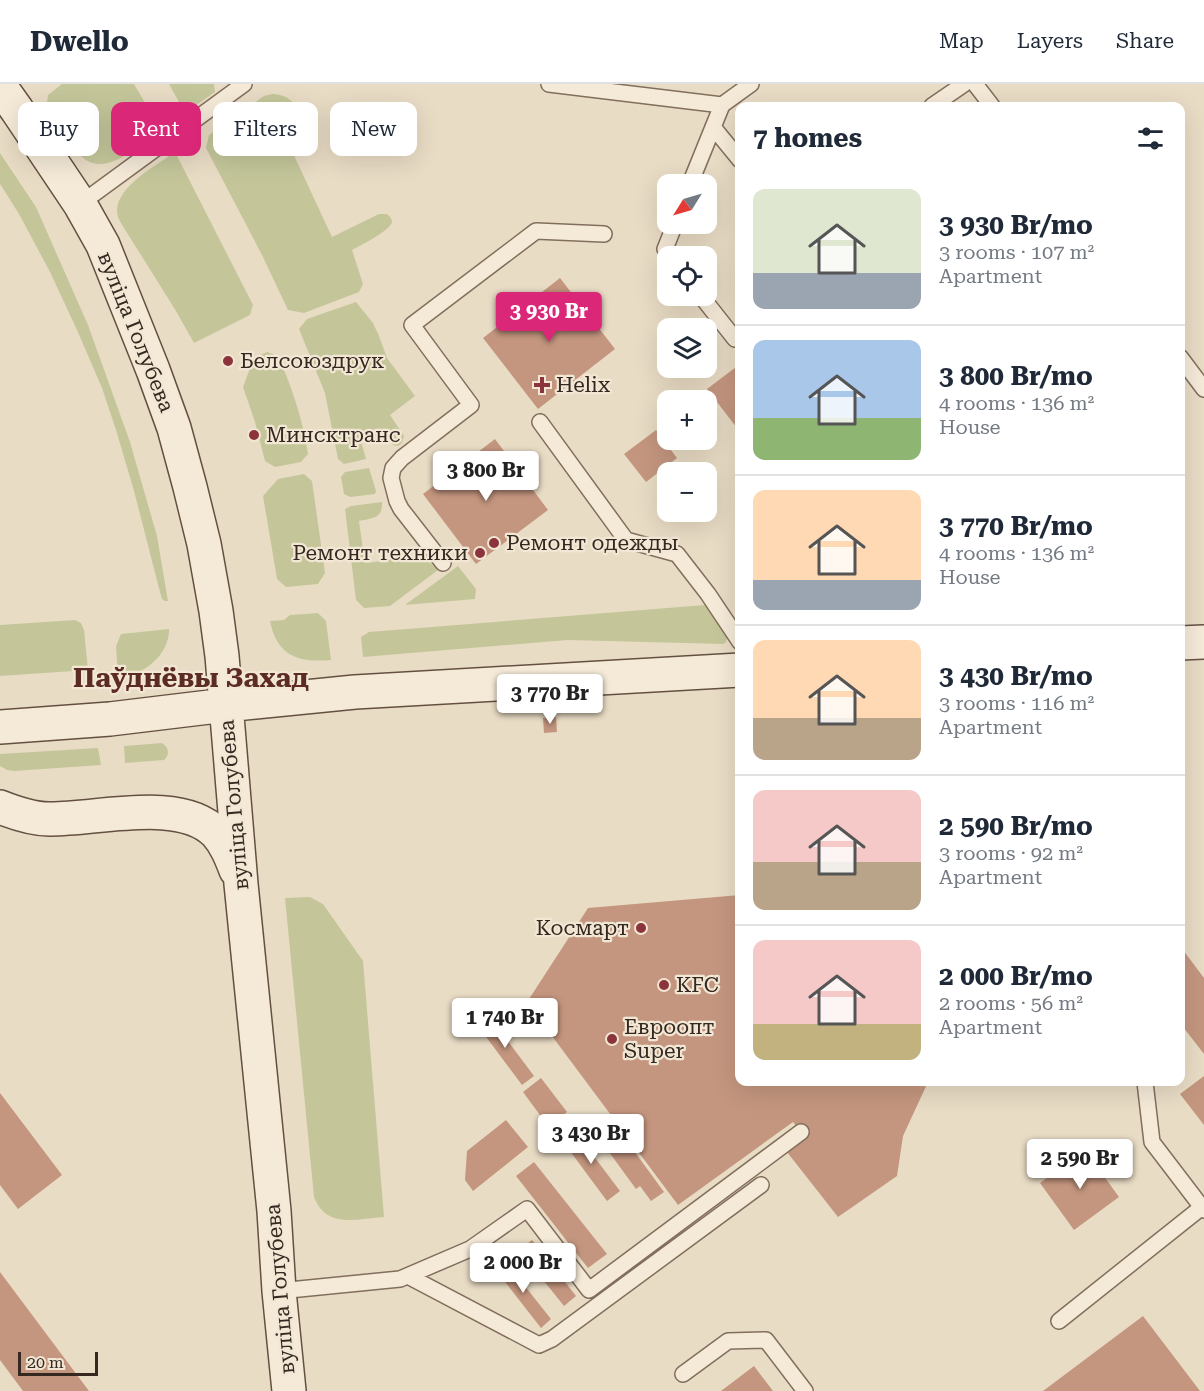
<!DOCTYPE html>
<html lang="en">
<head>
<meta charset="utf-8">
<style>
	:root { --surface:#fff; --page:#f2f2f3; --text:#1f2937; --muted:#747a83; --line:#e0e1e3; --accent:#db2777 }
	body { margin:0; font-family:"Roboto Serif",serif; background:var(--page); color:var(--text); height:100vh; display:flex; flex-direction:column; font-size:22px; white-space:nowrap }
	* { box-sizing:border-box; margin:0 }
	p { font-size:20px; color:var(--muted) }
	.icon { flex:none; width:33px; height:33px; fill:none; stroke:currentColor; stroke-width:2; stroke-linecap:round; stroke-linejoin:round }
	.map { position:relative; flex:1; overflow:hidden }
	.side { position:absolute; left:735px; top:18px; width:450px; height:984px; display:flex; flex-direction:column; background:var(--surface); border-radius:12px; box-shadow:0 6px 24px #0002 }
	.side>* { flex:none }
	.guide { position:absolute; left:18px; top:18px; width:570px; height:54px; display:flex; gap:12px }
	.needle { width:39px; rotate:233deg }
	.controls { position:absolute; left:657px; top:90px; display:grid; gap:12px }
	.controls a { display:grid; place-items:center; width:60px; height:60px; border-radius:12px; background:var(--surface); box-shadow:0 6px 24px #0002; font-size:30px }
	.scale { position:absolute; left:18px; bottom:15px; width:80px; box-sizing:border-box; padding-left:6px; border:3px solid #342820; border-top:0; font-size:16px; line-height:21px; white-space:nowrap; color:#342820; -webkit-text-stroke:4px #f2e7d4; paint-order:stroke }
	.price { position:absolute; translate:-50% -51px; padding:0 14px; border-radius:6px; background:#fff; color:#222; font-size:20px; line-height:39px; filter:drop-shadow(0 2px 3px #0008) }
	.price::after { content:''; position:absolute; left:50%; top:36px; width:18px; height:14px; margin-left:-9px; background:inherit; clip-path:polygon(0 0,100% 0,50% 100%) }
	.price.on { background:var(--accent); color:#fff }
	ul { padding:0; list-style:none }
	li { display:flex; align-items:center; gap:18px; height:150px; padding:0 18px }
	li+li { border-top:2px solid var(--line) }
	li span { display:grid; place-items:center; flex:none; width:168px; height:120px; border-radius:12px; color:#555 }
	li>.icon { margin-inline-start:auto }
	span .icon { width:72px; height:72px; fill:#fffc; stroke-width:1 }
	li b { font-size:26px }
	h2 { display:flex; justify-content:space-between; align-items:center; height:72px; padding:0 18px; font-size:26px }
	.chip { padding:0 21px; border-radius:12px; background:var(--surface); box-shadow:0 6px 24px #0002; font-size:21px; line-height:54px }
	.chip.on { background:var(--accent); color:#fff }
	header { display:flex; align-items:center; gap:36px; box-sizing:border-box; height:84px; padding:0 30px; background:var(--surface); border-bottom:2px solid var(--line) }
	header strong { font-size:28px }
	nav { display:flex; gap:33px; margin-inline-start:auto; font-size:21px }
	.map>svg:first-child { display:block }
	.green { fill:#c4c69a }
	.building { fill:#c4967f }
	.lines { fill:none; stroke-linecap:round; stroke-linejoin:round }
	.service-casing { stroke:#826e5d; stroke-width:18 }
	.secondary-casing { stroke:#645040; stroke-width:36 }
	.service { stroke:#f5ead8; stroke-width:15 }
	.secondary { stroke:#f5ead8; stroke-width:33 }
	.poi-dot { fill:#8b343b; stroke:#f2e7d4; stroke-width:2 }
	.labels { text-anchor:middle; stroke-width:4.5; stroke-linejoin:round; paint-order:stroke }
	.street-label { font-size:21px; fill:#342820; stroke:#f2e7d4 }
	.poi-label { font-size:21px; fill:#342820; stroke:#f2e7d4; text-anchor:start }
	.district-label { font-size:27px; font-weight:bold; fill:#5c2b23; stroke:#f2e7d4 }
</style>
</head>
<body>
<header>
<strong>Dwello</strong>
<nav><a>Map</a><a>Layers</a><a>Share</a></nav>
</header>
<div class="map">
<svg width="1204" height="1307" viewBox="0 0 1204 1307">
	<rect width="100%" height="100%" fill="#e9dcc5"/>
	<path class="green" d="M 62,0 L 134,0 L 161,46 C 140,60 105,96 81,72 L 47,19 L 48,11 Z
		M 169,0 L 214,0 L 215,8 L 185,29 Z
		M 272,10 C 291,10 301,24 302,42 L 284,50 L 332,153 L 379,130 L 387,130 C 389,132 392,134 392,138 C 391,146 360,162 352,166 L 363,200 L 359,208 L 304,229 L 288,226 L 262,171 L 206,64 L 209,51 L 264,12 Z
		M 175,68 L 253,221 L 250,231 L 194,259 L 176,227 L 124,144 C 121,139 117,133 117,127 C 117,102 157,81 175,68 Z
		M 0,69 L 36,123 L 88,241 L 130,358 L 157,452 L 168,517 L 165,517 L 162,515 L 160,508 L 134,407 L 116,346 L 102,304 L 77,246 L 50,188 L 19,130 L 0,100 Z
		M 356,218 L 373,239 L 379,252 L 387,274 L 415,312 L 390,331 L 404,352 L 402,359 L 398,362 L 393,361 L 384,349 L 361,357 L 366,375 L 344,380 L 338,375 L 325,309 L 299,245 L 307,235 Z
		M 267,268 L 278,272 C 292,303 303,336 308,370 L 301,378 L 275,383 L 265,377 L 255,338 L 243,303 L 254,274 Z
		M 369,384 L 376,407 L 375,410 L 350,413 L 344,410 L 341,393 L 345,388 Z
		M 304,390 L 312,397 L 325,489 L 318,500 L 286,503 L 277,495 L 263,412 L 278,395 Z
		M 382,418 C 383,435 372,434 359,437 L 365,479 C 387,478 422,465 438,486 L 390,522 L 364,524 L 356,516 L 345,425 L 351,422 Z
		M 458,482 L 476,505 L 475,515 L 405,521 Z
		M 705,521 L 727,554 L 726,558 L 723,560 L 568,556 L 363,573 L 361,553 L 369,548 Z
		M 318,529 L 326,537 L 331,576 C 298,579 277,572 270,537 L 284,536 L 290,531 Z
		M 75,536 L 81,539 L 84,546 L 88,586 L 0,592 L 0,541 Z
		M 169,545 C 170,571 142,593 118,593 L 116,562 L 121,550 Z
		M 162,659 C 169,663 170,671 164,676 L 125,679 L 124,662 Z
		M 98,664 L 101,681 L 14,687 L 7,686 L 0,682 L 0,670 Z
		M 310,813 L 323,820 L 363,877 L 384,1133 C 357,1135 326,1145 314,1113 L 285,814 Z"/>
	<path class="building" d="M 560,194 L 615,265 L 538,325 L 483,254 Z
		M 740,280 L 740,348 L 707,305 Z
		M 656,346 L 677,374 L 646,398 L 624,370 Z
		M 495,355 L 548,426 L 476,480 L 423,410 Z
		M 556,633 L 557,648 L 544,649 L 543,634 Z
		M 740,811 L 740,998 L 928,998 L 903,1052 L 897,1092 L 838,1133 L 787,1068 L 806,1054 L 793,1038 L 678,1121 L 549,948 L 520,929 L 588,824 Z
		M 1180,862 L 1204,894 L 1204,970 L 1180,939 Z
		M 487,929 L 534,992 L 522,1001 L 475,938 Z
		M 1204,992 L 1204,1041 L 1180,1010 Z
		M 541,994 L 567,1028 L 548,1042 L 523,1008 Z
		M 0,1009 L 62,1091 L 18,1125 L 0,1101 Z
		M 506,1036 L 528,1063 L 473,1107 L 465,1096 L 467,1067 Z
		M 618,1045 L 664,1108 L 651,1117 L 640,1102 L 636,1105 L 601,1057 Z
		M 574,1046 L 620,1107 L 607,1117 L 561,1055 Z
		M 1085,1066 L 1119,1113 L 1074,1146 L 1040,1099 Z
		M 534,1078 L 607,1170 L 588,1184 L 516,1092 Z
		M 532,1156 L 576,1212 L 564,1222 L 519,1166 Z
		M 505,1177 L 551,1235 L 541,1244 L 495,1185 Z
		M 0,1188 L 89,1307 L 23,1307 L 0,1276 Z
		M 1143,1232 L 1200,1307 L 1043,1307 Z
		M 754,1282 L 773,1307 L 721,1307 Z"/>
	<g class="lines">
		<g class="service-casing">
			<path id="service" d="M 549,0 L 722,21 L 751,0
				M 975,0 L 992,22
				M 932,22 L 964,0
				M 713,43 L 740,76
				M 690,100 L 722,21
				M 80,120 L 244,0
				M 671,172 L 665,165 L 675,140
				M 701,212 L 735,255
				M 1180,273 L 1204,305
				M 540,338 L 626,456 L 677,470 L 708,510 L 740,558
				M 443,479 L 401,425 L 397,417 L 391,394 L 393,384 L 402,374 L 471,321 L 412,241 L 536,147 L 604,150
				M 1145,998 L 1152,1058 L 1204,1126
				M 408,1192 L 539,1261 L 552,1255 L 761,1101
				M 279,1207 L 400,1195 L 470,1165 L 527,1125 L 589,1206 L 801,1048
				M 1059,1237 L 1202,1123
				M 683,1290 L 728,1257 L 766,1256 L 805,1307"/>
		</g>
		<g class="secondary-casing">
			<path id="secondary" d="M 0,2 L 17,26 L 80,120 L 103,161 L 153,286 L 174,344 L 190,403 L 204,460 L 216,527 L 222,572 L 241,800 L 274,1127 L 279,1207 L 289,1307
				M 1180,559 L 1204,558
				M 0,643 L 110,635 L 226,621 L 355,608 L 740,586
				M 0,723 C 15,729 33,735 49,735 C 96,736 180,712 216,749 C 226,760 231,773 236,786"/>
		</g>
		<use href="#service" class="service"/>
		<use href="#secondary" class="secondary"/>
	</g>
	<g class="poi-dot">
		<circle cx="228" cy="277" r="6"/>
		<path d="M539 292h6v6h6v6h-6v6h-6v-6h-6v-6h6z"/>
		<circle cx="254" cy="351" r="6"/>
		<circle cx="494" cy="459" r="6"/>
		<circle cx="480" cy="469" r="6"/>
		<circle cx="641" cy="844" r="6"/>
		<circle cx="664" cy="901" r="6"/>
		<circle cx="612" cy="955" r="6"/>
	</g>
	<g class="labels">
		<g class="street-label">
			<text transform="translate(136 248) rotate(68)" y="7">вуліца Голубева</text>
			<text transform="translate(234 721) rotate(-95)" y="7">вуліца Голубева</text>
			<text transform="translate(280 1205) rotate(-95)" y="7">вуліца Голубева</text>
		</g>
		<g class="poi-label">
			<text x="240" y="284">Белсоюздрук</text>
			<text x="556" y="308">Helix</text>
			<text x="266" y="358">Минсктранс</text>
			<text x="506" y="466">Ремонт одежды</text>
			<text x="468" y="476" text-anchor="end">Ремонт техники</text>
			<text x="629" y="851" text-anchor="end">Космарт</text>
			<text x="676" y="908">KFC</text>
			<text x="624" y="950">Евроопт<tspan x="624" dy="24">Super</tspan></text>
		</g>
		<g class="district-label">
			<text x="191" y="603">Паўднёвы Захад</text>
		</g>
	</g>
</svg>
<div class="controls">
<a><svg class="needle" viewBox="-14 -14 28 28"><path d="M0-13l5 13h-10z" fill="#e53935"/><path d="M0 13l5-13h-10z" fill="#747a83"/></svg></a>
<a><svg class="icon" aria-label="locate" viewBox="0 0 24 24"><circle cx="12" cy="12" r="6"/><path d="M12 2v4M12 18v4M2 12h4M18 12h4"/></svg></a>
<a><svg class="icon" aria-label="layers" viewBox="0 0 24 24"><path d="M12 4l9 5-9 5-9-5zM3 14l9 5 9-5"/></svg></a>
<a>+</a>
<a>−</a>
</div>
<div class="scale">20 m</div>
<b class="price on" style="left:549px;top:259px">3 930 Br</b>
<b class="price" style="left:486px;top:418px">3 800 Br</b>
<b class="price" style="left:550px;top:641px">3 770 Br</b>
<b class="price" style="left:505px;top:965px">1 740 Br</b>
<b class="price" style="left:591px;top:1081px">3 430 Br</b>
<b class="price" style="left:1080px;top:1106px">2 590 Br</b>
<b class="price" style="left:523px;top:1210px">2 000 Br</b>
<div class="guide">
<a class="chip">Buy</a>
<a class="chip on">Rent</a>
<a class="chip">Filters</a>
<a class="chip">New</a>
</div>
<section class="side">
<h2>7 homes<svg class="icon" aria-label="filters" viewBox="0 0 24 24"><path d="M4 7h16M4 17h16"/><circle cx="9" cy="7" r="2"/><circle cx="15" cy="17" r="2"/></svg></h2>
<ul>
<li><span style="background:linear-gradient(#dfe7d0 70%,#9aa5b1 0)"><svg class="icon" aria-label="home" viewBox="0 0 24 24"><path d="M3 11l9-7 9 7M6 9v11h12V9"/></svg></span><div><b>3 930 Br/mo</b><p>3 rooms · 107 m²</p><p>Apartment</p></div></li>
<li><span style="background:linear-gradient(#a9c7e8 65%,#8fb573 0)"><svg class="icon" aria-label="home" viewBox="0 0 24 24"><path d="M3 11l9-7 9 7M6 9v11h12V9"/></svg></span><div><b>3 800 Br/mo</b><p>4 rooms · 136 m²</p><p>House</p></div></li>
<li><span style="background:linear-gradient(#ffd9b3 75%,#9aa5b1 0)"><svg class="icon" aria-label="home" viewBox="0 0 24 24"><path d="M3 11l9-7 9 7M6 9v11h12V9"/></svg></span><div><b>3 770 Br/mo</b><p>4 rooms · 136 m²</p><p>House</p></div></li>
<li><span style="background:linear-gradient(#ffd9b3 65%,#b9a48a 0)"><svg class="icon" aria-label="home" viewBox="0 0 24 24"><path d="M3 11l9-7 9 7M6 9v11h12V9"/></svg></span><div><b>3 430 Br/mo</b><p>3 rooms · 116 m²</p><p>Apartment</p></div></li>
<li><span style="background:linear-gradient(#f6c9c9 60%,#b9a48a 0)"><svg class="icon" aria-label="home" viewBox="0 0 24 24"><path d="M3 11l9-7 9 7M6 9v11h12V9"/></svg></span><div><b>2 590 Br/mo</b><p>3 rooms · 92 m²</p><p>Apartment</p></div></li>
<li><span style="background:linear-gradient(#f6c9c9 70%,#c2b280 0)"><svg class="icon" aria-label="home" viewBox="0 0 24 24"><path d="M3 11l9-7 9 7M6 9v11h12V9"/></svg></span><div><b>2 000 Br/mo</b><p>2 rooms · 56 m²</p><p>Apartment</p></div></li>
</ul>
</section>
</div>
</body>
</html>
